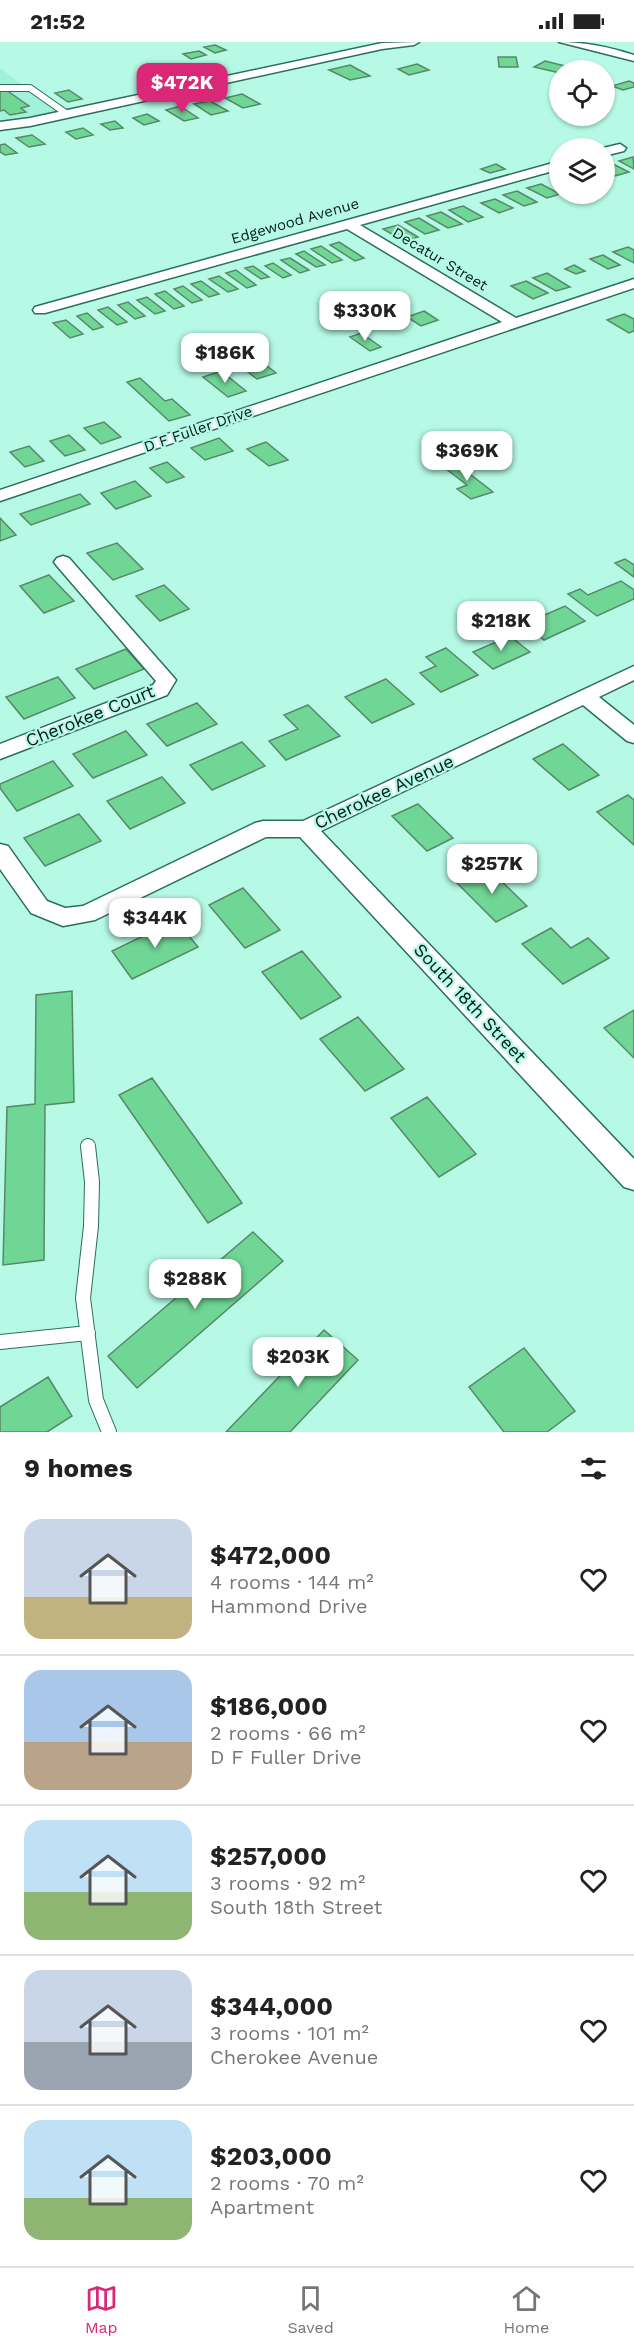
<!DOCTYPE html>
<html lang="en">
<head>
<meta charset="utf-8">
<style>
	:root { --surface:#fff; --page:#f6f6f6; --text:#222; --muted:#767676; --line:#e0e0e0; --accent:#db2777 }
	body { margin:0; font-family:"Work Sans",sans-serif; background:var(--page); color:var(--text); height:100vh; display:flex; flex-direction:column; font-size:22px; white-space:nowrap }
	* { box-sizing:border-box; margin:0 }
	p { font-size:20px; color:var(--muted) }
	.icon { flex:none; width:33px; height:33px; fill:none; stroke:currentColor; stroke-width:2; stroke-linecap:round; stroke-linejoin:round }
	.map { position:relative; height:1390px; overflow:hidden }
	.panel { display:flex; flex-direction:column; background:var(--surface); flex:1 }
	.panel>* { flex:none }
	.controls { position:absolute; left:549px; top:18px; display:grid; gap:12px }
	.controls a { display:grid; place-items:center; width:66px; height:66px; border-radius:50%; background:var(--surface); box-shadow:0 2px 4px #0004; font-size:30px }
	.price { position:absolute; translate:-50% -51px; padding:0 14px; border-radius:12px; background:#fff; color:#222; font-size:20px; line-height:39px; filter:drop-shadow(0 2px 3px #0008) }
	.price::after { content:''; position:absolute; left:50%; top:36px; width:18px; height:14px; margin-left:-9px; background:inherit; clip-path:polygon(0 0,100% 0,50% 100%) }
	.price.selected { background:var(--accent); color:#fff }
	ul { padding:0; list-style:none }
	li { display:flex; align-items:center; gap:18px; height:150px; padding:0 24px }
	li+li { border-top:2px solid var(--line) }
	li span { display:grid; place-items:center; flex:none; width:168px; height:120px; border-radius:18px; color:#555 }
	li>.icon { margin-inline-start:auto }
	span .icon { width:72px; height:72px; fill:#fffc; stroke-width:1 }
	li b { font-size:26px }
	h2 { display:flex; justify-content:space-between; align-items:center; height:72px; padding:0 24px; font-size:26px }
	.status { display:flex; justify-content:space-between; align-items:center; height:42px; padding:0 30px; background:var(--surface); direction:ltr }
	.status svg { height:16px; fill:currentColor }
	.tab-bar { display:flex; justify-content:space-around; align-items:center; height:84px; border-top:2px solid var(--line); background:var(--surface); font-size:16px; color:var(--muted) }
	.tab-bar a { display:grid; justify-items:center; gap:3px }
	.tab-bar .selected { color:var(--accent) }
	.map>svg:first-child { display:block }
	.built { fill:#a2f1da }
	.building { fill:#70d696; stroke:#578868; stroke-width:1.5 }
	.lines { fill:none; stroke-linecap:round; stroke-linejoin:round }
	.service-far1-casing { stroke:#2b6e5e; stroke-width:8 }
	.service-casing { stroke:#2b6e5e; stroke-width:16 }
	.minor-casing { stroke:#2b6e5e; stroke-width:3 }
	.service-far1 { stroke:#fff; stroke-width:6 }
	.service { stroke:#fff; stroke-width:14 }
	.minor { fill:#fff; fill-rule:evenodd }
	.labels { text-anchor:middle; stroke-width:4.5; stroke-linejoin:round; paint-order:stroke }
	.far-street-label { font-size:15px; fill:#021d17; stroke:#b6fae6 }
	.street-label { font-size:18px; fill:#021d17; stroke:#b6fae6 }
</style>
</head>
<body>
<div class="status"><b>21:52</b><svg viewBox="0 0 49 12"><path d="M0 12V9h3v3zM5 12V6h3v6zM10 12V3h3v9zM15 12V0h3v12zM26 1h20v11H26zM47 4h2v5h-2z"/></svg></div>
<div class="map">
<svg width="634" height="1390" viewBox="0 0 634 1390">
	<rect width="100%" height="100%" fill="#b6fae6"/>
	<path class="built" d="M 0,27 L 1,27 L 61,71 L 0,85 Z"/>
	<path class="building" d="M 215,3 L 226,8 L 215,11 L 204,5 Z
		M 199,9 L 206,13 L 191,17 L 183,12 Z
		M 498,15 L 516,15 L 518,25 L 499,25 Z
		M 545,19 L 573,26 L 560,28 L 560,31 L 534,25 Z
		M 417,22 L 429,28 L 409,33 L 398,27 Z
		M 350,23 L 370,34 L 350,38 L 329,28 Z
		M 162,25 L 177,33 L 160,37 L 146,29 Z
		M 629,39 L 634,41 L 634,45 L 623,48 L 612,44 Z
		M 6,48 L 29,64 L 21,66 L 26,70 L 10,73 L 4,68 L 0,69 L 0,49 Z
		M 69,48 L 82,57 L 68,60 L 55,51 Z
		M 242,52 L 260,62 L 243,66 L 225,56 Z
		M 210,59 L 228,69 L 211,73 L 194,62 Z
		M 180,64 L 198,76 L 184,79 L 166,68 Z
		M 147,72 L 159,79 L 144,83 L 133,76 Z
		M 115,79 L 123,86 L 110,88 L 101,82 Z
		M 83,86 L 93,93 L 76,97 L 66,90 Z
		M 32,93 L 45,102 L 29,105 L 16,96 Z
		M 5,102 L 17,111 L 5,113 L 0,110 L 0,103 Z
		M 633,115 L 634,127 L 619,119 Z
		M 611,121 L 629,130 L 615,134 L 604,129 L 604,123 Z
		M 496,122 L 505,127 L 490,131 L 481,127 Z
		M 541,142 L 560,152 L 547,156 L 527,146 Z
		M 517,149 L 537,160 L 524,164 L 503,153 Z
		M 495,157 L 513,166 L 499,171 L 481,161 Z
		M 463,164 L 483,175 L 468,180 L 449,168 Z
		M 441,170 L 462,182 L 448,186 L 427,174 Z
		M 419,176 L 439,188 L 425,192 L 405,180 Z
		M 398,183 L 418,195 L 404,199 L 383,187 Z
		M 339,200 L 364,216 L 355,219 L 330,203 Z
		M 321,204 L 342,218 L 332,221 L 311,207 Z
		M 628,205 L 634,208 L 634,221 L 613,210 Z
		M 304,209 L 325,223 L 316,225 L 296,212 Z
		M 603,213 L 620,223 L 608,227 L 590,217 Z
		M 290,216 L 309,228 L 300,231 L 281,218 Z
		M 273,221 L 291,233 L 283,236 L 265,224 Z
		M 574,223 L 585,229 L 576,232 L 565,227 Z
		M 253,224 L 269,235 L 261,237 L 245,226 Z
		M 236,228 L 256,243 L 247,246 L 226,231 Z
		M 547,231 L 570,245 L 556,249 L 533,236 Z
		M 219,234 L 238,247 L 228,250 L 209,237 Z
		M 201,239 L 219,252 L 209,255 L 191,242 Z
		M 526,239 L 548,251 L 533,257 L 511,244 Z
		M 183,244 L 202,258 L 192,261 L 174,247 Z
		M 165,249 L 184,264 L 174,267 L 155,252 Z
		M 147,255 L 165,269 L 155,272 L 137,258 Z
		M 128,260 L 145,274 L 135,277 L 118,263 Z
		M 108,265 L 127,280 L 117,283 L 98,268 Z
		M 424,269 L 438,278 L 421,284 L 407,275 Z
		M 87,271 L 103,285 L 93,288 L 77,274 Z
		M 624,272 L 634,277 L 634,289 L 629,291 L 607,278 Z
		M 66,278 L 83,292 L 70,296 L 53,281 Z
		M 361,291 L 381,305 L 370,309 L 350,295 Z
		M 258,317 L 276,331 L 257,337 L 239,323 Z
		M 221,329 L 246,349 L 228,355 L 203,335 Z
		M 140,336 L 165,359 L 172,357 L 190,373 L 169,379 L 127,340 Z
		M 104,380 L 121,395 L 101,402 L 84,386 Z
		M 69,393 L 85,408 L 65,414 L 50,399 Z
		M 219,396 L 233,409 L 205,418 L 191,406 Z
		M 266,400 L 288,418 L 269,424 L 247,407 Z
		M 29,404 L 44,419 L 25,425 L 10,410 Z
		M 453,419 L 493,450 L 471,457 L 457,447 L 467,443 L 441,423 Z
		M 167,420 L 184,435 L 167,441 L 150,426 Z
		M 135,439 L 151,454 L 116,467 L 101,451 Z
		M 80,452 L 90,462 L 31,483 L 20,472 Z
		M 0,476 L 16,493 L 0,499 Z
		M 117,501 L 143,527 L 113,538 L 87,511 Z
		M 625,517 L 634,523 L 634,535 L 615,521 Z
		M 49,533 L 74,559 L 44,571 L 20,544 Z
		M 621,539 L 634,548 L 634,557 L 597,574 L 568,552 L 580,547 L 588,553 Z
		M 164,543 L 189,567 L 160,579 L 136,554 Z
		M 565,564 L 585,579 L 544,598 L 524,582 Z
		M 510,594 L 530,610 L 493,627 L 473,610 Z
		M 446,606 L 478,633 L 441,650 L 420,631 L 436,624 L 426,615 Z
		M 126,607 L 144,627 L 94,647 L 76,627 Z
		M 58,635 L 75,656 L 24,677 L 6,655 Z
		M 386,637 L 414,662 L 372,681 L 345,655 Z
		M 197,661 L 217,682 L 167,704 L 147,682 Z
		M 308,663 L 340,694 L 286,718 L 269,699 L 298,687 L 284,673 Z
		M 126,689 L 147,713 L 93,736 L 73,712 Z
		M 242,700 L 265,724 L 212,748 L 190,723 Z
		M 563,702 L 599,733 L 569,748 L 533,717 Z
		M 53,719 L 73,744 L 17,769 L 0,746 L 0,742 Z
		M 162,735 L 185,761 L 130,787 L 107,759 Z
		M 628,753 L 634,758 L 634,803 L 597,770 Z
		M 418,762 L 453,796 L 427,809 L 392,774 Z
		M 79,772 L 101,799 L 45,824 L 24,796 Z
		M 487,825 L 527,864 L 496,880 L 457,841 Z
		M 243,846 L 280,888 L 245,906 L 209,863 Z
		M 176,878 L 198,905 L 132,937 L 112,909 Z
		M 551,886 L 571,906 L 588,896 L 609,916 L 563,942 L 522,902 Z
		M 302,909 L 341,955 L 301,977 L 262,930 Z
		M 72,949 L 74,1060 L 45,1063 L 44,1218 L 3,1223 L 7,1065 L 35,1062 L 36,953 Z
		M 634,968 L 634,1016 L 604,986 Z
		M 358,975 L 404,1027 L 365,1049 L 320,997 Z
		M 152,1036 L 242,1161 L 208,1181 L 119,1053 Z
		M 427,1055 L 476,1112 L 439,1135 L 391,1076 Z
		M 253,1190 L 283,1219 L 137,1346 L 108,1314 Z
		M 324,1288 L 358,1318 L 290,1390 L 226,1390 Z
		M 524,1306 L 575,1369 L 547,1390 L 504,1390 L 469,1345 Z
		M 48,1335 L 72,1374 L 47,1390 L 0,1390 L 0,1365 Z"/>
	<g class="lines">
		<g class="service-far1-casing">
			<path id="service-far1" d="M 0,46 L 30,46 L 67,72"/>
		</g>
		<g class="service-casing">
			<path id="service" d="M 88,1104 L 92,1140 L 91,1184 L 83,1256 L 96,1358 L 109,1390
				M 0,1300 L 88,1291"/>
		</g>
		<g class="minor-casing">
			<path id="minor" d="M 419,0 L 414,3 L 382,7 L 30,84 L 0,88 L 0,80 L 30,76 L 382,1 Z
				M 559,0 C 585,0 609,5 634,13 L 634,19 Z
				M 620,102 L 626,106 L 624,109 L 604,114 L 603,106 Z
				M 560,119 L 560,127 L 360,183 L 516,276 L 634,237 L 634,246 L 0,459 L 0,448 L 502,280 L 347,187 L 45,271 L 35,271 L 33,268 L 35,265 Z
				M 63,514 L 69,516 L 176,638 L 167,653 L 0,717 L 0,702 L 153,643 L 156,639 L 57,524 L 54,520 L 57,516 Z
				M 634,624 L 634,638 L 599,655 L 634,683 L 634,701 L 627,699 L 583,663 L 321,789 L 634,1117 L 634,1148 L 624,1145 L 300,795 L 266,795 L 95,878 L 63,884 L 31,871 L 0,827 L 0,802 L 8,804 L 47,859 L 65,866 L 83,864 L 255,781 L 263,779 L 303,779 Z"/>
		</g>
		<use href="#service-far1" class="service-far1"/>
		<use href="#service" class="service"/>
		<use href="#minor" class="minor"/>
	</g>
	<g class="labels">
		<g class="far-street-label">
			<text transform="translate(295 179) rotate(-16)" y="5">Edgewood Avenue</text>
			<text transform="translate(440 217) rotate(31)" y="5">Decatur Street</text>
			<text transform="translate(198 387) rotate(-19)" y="5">D F Fuller Drive</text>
		</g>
		<g class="street-label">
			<text transform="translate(90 674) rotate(-22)" y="6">Cherokee Court</text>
			<text transform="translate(384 750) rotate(-25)" y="6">Cherokee Avenue</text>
			<text transform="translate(470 961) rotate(47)" y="6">South 18th Street</text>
		</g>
	</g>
</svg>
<div class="controls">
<a><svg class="icon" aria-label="locate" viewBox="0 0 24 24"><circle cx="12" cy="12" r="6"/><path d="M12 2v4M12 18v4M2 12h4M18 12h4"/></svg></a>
<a><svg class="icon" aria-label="layers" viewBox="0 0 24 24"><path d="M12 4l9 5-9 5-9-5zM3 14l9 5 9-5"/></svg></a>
</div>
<b class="price selected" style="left:182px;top:72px">$472K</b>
<b class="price" style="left:365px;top:300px">$330K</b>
<b class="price" style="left:225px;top:342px">$186K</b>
<b class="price" style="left:467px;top:440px">$369K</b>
<b class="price" style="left:501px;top:610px">$218K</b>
<b class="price" style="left:492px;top:853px">$257K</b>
<b class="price" style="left:155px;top:907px">$344K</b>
<b class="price" style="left:195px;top:1268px">$288K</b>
<b class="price" style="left:298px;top:1346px">$203K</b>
</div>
<section class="panel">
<h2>9 homes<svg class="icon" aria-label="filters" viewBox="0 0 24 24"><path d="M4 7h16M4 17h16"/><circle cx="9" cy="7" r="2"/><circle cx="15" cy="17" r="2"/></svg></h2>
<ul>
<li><span style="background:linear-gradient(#c9d6e8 65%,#c2b280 0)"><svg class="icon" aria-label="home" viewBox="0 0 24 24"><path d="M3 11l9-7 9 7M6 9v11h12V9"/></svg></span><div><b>$472,000</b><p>4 rooms · 144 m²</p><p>Hammond Drive</p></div><svg class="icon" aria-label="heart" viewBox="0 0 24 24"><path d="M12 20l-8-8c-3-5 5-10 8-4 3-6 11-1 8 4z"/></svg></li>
<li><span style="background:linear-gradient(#a9c7e8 60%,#b9a48a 0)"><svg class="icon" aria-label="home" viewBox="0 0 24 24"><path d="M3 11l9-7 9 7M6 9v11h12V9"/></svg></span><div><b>$186,000</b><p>2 rooms · 66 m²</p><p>D F Fuller Drive</p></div><svg class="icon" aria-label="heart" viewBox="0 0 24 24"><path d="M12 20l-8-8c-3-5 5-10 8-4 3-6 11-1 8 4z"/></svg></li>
<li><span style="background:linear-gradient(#bfe0f5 60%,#8fb573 0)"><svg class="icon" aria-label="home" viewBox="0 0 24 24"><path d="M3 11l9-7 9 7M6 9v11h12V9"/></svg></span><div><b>$257,000</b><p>3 rooms · 92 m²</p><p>South 18th Street</p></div><svg class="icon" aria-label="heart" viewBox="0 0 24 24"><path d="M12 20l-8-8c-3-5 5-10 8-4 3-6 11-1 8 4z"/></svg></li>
<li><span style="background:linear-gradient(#c9d6e8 60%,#9aa5b1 0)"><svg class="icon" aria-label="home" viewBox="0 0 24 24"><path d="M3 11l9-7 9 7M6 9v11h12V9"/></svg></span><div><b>$344,000</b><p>3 rooms · 101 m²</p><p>Cherokee Avenue</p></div><svg class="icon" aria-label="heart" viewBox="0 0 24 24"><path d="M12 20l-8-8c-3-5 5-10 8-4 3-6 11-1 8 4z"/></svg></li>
<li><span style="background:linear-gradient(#bfe0f5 65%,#8fb573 0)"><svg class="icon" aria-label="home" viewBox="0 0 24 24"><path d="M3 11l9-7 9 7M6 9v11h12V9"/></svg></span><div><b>$203,000</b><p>2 rooms · 70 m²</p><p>Apartment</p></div><svg class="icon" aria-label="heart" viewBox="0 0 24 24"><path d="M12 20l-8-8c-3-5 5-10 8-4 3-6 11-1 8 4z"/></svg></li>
</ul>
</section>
<nav class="tab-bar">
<a class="selected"><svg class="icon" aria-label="map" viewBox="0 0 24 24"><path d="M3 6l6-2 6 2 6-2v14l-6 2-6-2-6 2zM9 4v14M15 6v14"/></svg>Map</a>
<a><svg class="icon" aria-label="saved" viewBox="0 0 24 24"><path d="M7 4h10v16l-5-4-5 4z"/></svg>Saved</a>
<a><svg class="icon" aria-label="home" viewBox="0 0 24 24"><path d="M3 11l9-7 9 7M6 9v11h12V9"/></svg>Home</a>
</nav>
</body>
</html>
